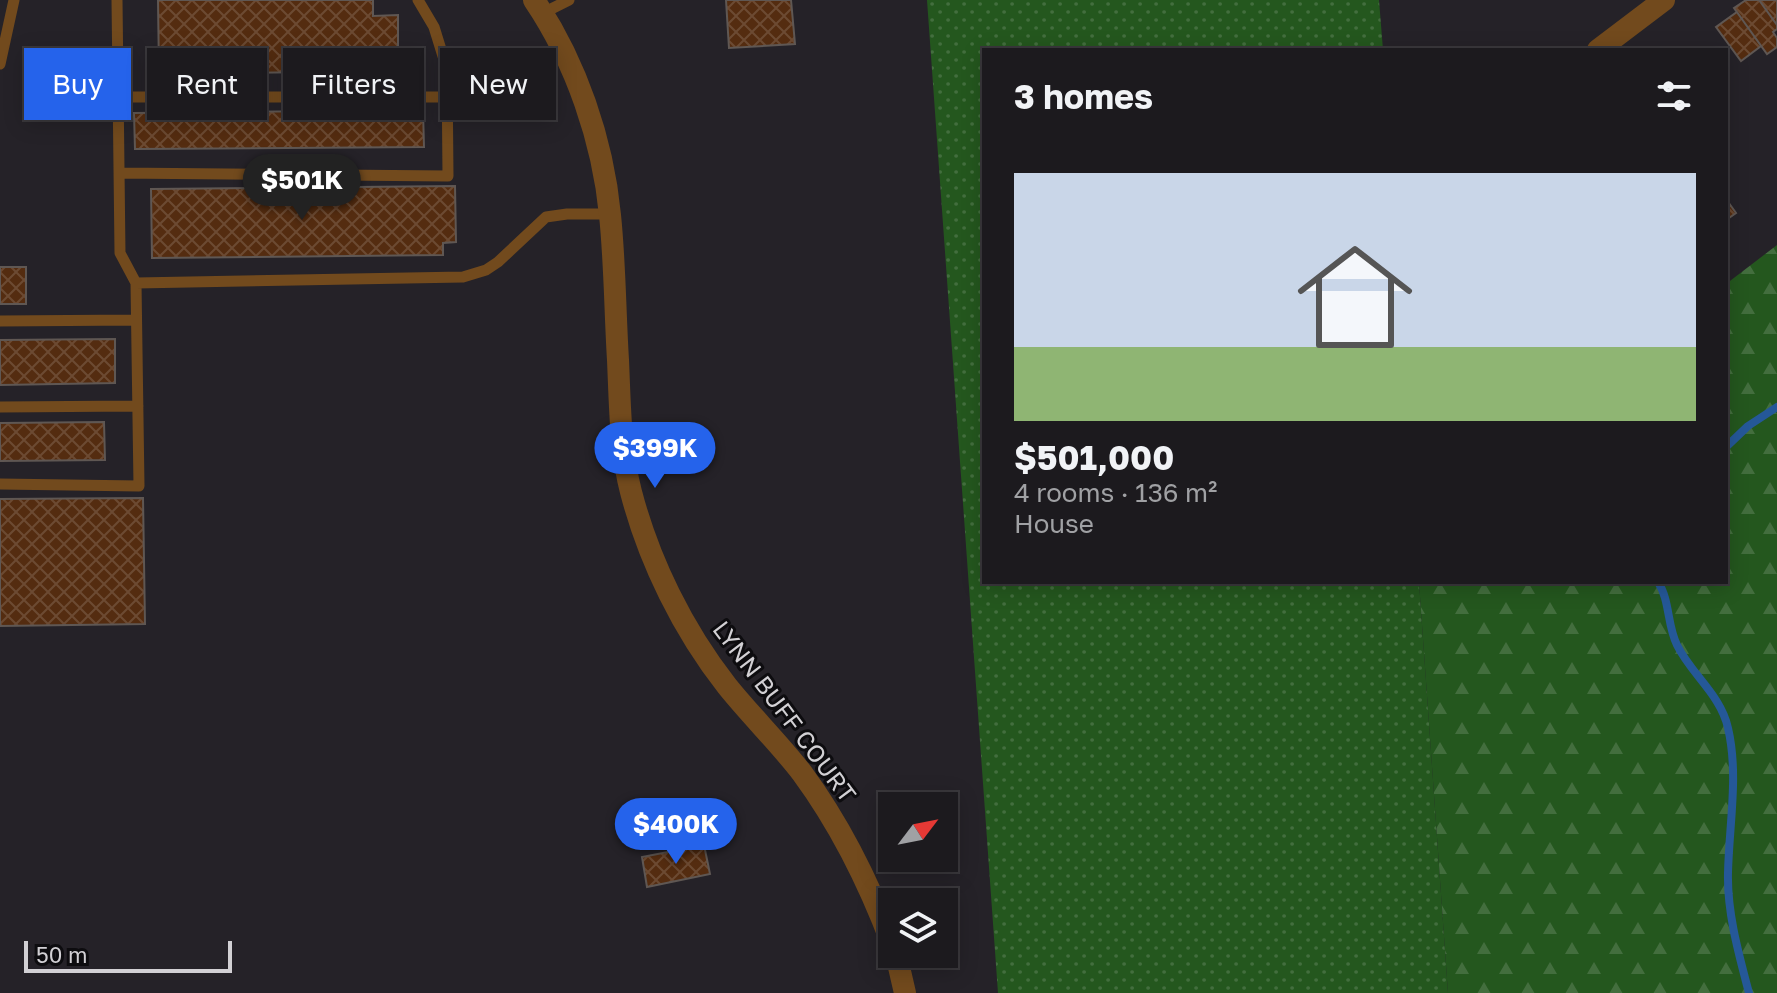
<!DOCTYPE html>
<html lang="en">
<head>
<meta charset="utf-8">
<style>
	:root { --surface:#1c1a1e; --page:#252327; --text:#f1f3f6; --muted:#a0a1a4; --line:#3a383c; --accent:#2563eb }
	body { margin:0; font-family:"Golos Text",sans-serif; background:var(--page); color:var(--text); height:100vh; display:flex; flex-direction:column; font-size:30px; white-space:nowrap }
	* { box-sizing:border-box; margin:0 }
	p { font-size:26px; color:var(--muted) }
	.icon { flex:none; width:44px; height:44px; fill:none; stroke:currentColor; stroke-width:2; stroke-linecap:round; stroke-linejoin:round }
	.map { position:relative; flex:1; overflow:hidden }
	.panel { position:absolute; left:982px; top:48px; width:746px; height:536px; display:flex; flex-direction:column; background:var(--surface); border-radius:0px; box-shadow:0 4px 20px #0003,0 0 0 2px var(--line) }
	.panel>* { flex:none }
	.hud { position:absolute; left:24px; top:48px; width:760px; height:72px; display:flex; gap:16px }
	.needle { width:52px; rotate:58deg }
	.controls { position:absolute; left:878px; top:792px; display:grid; gap:16px }
	.controls a { display:grid; place-items:center; width:80px; height:80px; border-radius:0px; background:var(--surface); box-shadow:0 4px 20px #0003,0 0 0 2px var(--line); font-size:40px }
	.scale { position:absolute; left:24px; bottom:20px; width:208px; box-sizing:border-box; padding-left:8px; border:4px solid #d2d0d4; border-top:0; font-size:22px; line-height:28px; white-space:nowrap; color:#d2d0d4; -webkit-text-stroke:6px #0d0c0f; paint-order:stroke }
	.price { position:absolute; translate:-50% -68px; padding:0 18px; border-radius:28px; background:var(--accent); color:#fff; font-size:26px; line-height:52px; filter:drop-shadow(0 2px 4px #0008) }
	.price::after { content:''; position:absolute; left:50%; top:48px; width:24px; height:18px; margin-left:-12px; background:inherit; clip-path:polygon(0 0,100% 0,50% 100%) }
	.price.selected { background:#222; color:#fff }
	ul { padding:0; list-style:none }
	li { display:grid; align-content:center; gap:16px; height:424px; padding:0 32px }
	li+li { border-top:2px solid var(--line) }
	li span { display:grid; place-items:center; height:248px; border-radius:0px; color:#555 }
	li>.icon { margin-inline-start:auto }
	span .icon { width:144px; height:144px; fill:#fffc; stroke-width:1 }
	li b { font-size:34px }
	h2 { display:flex; justify-content:space-between; align-items:center; height:96px; padding:0 32px; font-size:34px }
	.chip { padding:0 28px; border-radius:0px; background:var(--surface); box-shadow:0 4px 20px #0003,0 0 0 2px var(--line); font-size:28px; line-height:72px }
	.chip.selected { background:var(--accent); color:#fff }
	.map>svg:first-child { display:block }
	.grass { fill:url(#grass-dots) }
	.forest { fill:url(#forest-firs) }
	.lines { fill:none; stroke-linecap:round; stroke-linejoin:round }
	.stream { stroke:#255898; stroke-width:8 }
	.building { fill:url(#building-cross-hatch); stroke:#5f5753; stroke-width:2 }
	.lane { stroke:#724a1d; stroke-width:11 }
	.street { stroke:#724a1d; stroke-width:22 }
	.labels { text-anchor:middle; stroke-width:6; stroke-linejoin:round; paint-order:stroke }
	.street-label { font-size:24px; fill:#d2d0d4; stroke:#0d0c0f }
</style>
</head>
<body>
<div class="map">
<svg width="1777" height="993" viewBox="0 0 1777 993">
	<defs>
		<pattern id="grass-dots" width="8" height="8" patternUnits="userSpaceOnUse" patternTransform="scale(2)"><rect width="8" height="8" fill="#24571e"/><path d="M2 2h.1M6 6h.1" fill="none" stroke="#436e3e" stroke-width="1.8" stroke-linecap="round"/></pattern>
		<pattern id="forest-firs" width="22" height="20" patternUnits="userSpaceOnUse" patternTransform="scale(2)"><rect width="22" height="20" fill="#24571e"/><path d="M5 1l3.5 6h-7zM16 11l3.5 6h-7z" fill="#436e3e"/></pattern>
		<pattern id="building-cross-hatch" width="8" height="8" patternUnits="userSpaceOnUse" patternTransform="scale(2)"><rect width="8" height="8" fill="#542c10"/><path d="M0 0l8 8M0 8l8-8" fill="none" stroke="#6c4a32"/></pattern>
	</defs>
	<rect width="100%" height="100%" fill="#252228"/>
	<path class="grass" d="M 927,0 L 1379,0 L 1383,50 L 984,50 L 984,582 L 1419,582 L 1448,993 L 998,993 Z"/>
	<path class="forest" d="M 1777,245 L 1777,993 L 1448,993 L 1419,582 L 1726,582 L 1726,284 Z"/>
	<g class="lines">
		<path class="stream" d="M 1726,447 L 1748,426 L 1777,407
			M 1658,582 C 1670,600 1667,625 1677,645 C 1691,674 1721,695 1728,728 C 1739,775 1729,825 1728,873 C 1727,913 1739,955 1749,993"/>
	</g>
	<path class="building" d="M 158,0 L 373,0 L 373,16 L 398,15 L 398,71 L 159,74 Z
		M 726,0 L 791,0 L 795,44 L 729,48 Z
		M 1746,0 L 1759,0 L 1777,25 L 1777,29 L 1773,32 L 1777,38 L 1777,47 L 1767,54 L 1734,8 Z
		M 1759,0 L 1777,0 L 1777,25 Z
		M 1737,12 L 1761,46 L 1741,61 L 1716,27 Z
		M 423,110 L 424,147 L 135,149 L 134,113 Z
		M 455,186 L 456,242 L 443,243 L 443,255 L 152,258 L 151,189 Z
		M 1726,199 L 1736,213 L 1726,220 Z
		M 0,267 L 26,267 L 26,304 L 0,304 Z
		M 115,339 L 115,383 L 0,385 L 0,340 Z
		M 104,422 L 105,460 L 0,461 L 0,423 Z
		M 143,498 L 145,624 L 0,626 L 0,499 Z
		M 704,845 L 710,874 L 647,887 L 642,857 Z"/>
	<g class="lines">
		<path class="lane" d="M 117,0 L 120,253 L 136,283
			M 543,13 L 569,0
			M 0,64 L 14,0
			M 117,97 L 447,97
			M 119,173 L 448,176 L 447,69 L 434,27 L 418,0
			M 0,321 L 136,320
			M 0,407 L 138,406
			M 0,484 L 139,486 L 136,283 L 463,277 L 486,270 L 498,262 L 546,217 L 567,214 L 610,214"/>
		<path class="street" d="M 534,0 C 576,62 603,141 610,215 C 615,263 615,312 618,360 C 620,404 620,450 631,492 C 649,561 683,630 727,686 C 751,716 779,743 802,773 C 841,826 869,883 892,944
			M 1598,50 L 1664,0
			M 896,954 L 905,993"/>
	</g>
	<g class="labels">
		<g class="street-label">
			<text transform="translate(784 712) rotate(53)" y="8">LYNN BUFF COURT</text>
		</g>
	</g>
</svg>
<div class="controls">
<a><svg class="needle" viewBox="-14 -14 28 28"><path d="M0-13l5 13h-10z" fill="#e53935"/><path d="M0 13l5-13h-10z" fill="#a0a1a4"/></svg></a>
<a><svg class="icon" aria-label="layers" viewBox="0 0 24 24"><path d="M12 4l9 5-9 5-9-5zM3 14l9 5 9-5"/></svg></a>
</div>
<div class="scale">50 m</div>
<b class="price selected" style="left:302px;top:222px">$501K</b>
<b class="price" style="left:655px;top:490px">$399K</b>
<b class="price" style="left:676px;top:866px">$400K</b>
<div class="hud">
<a class="chip selected">Buy</a>
<a class="chip">Rent</a>
<a class="chip">Filters</a>
<a class="chip">New</a>
</div>
<section class="panel">
<h2>3 homes<svg class="icon" aria-label="filters" viewBox="0 0 24 24"><path d="M4 7h16M4 17h16"/><circle cx="9" cy="7" r="2"/><circle cx="15" cy="17" r="2"/></svg></h2>
<ul>
<li><span style="background:linear-gradient(#c9d6e8 70%,#8fb573 0)"><svg class="icon" aria-label="home" viewBox="0 0 24 24"><path d="M3 11l9-7 9 7M6 9v11h12V9"/></svg></span><div><b>$501,000</b><p>4 rooms · 136 m²</p><p>House</p></div></li>
</ul>
</section>
</div>
</body>
</html>
